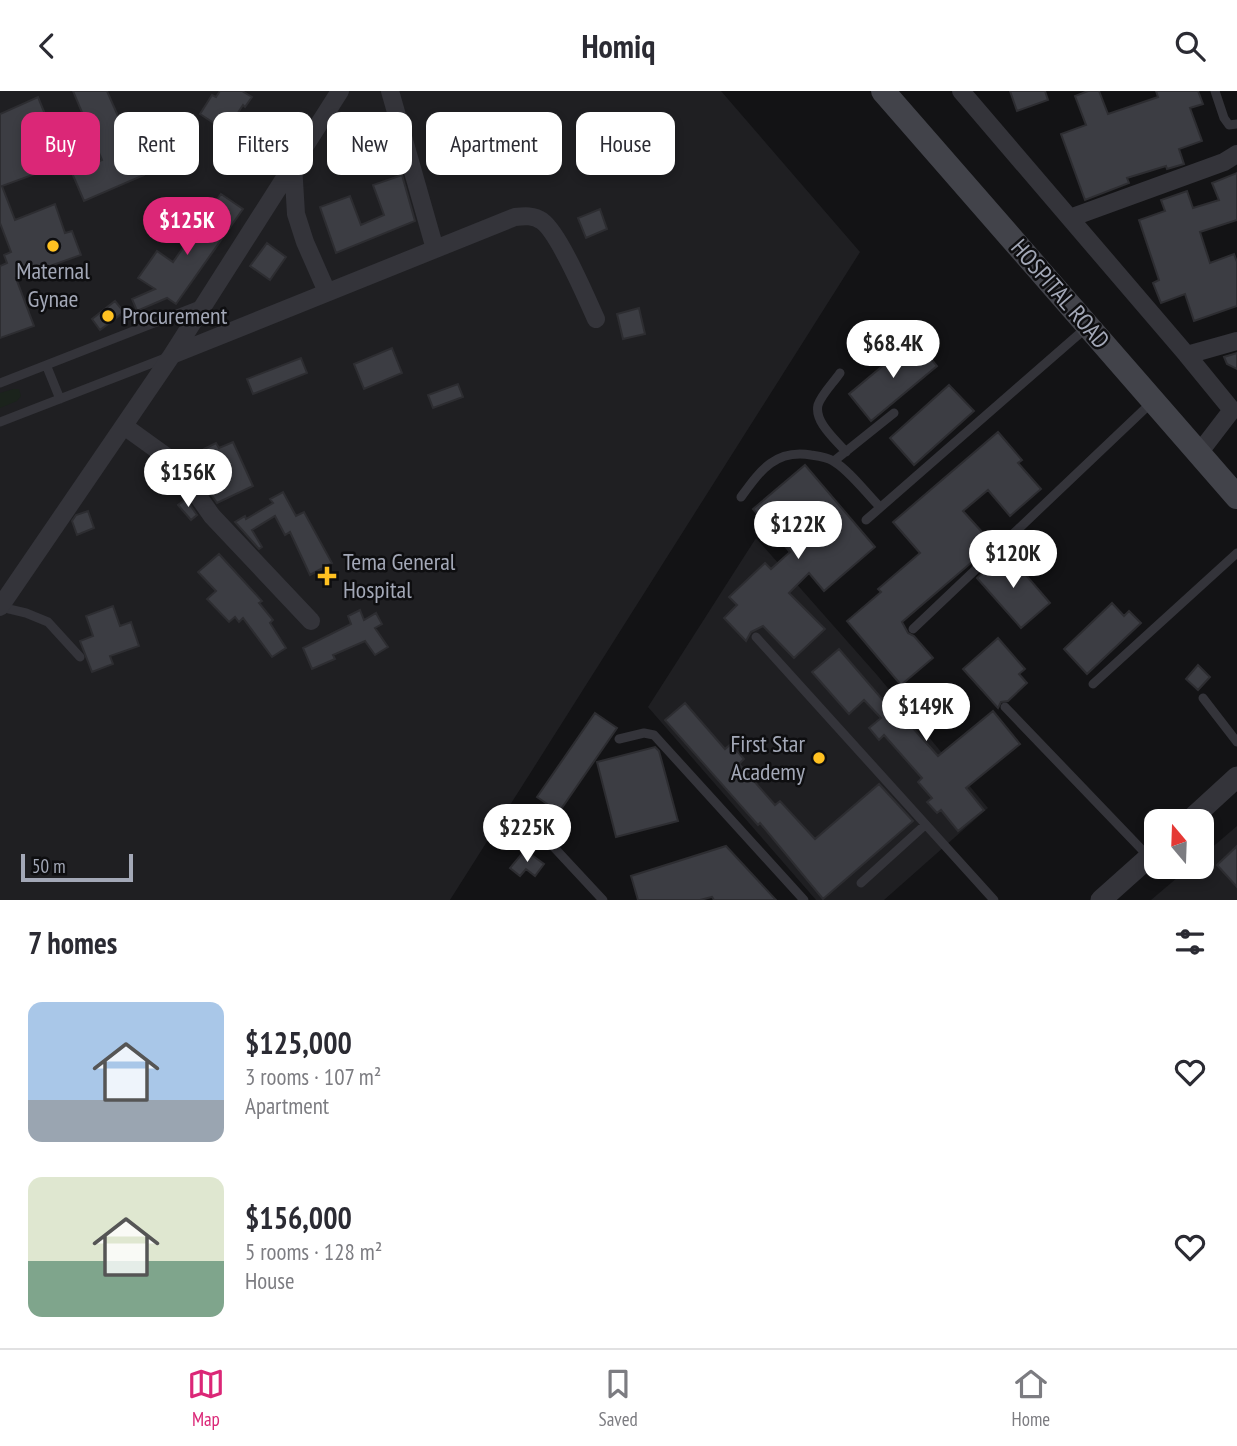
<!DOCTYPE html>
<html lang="en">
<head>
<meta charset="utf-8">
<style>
	:root { --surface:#fff; --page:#f2f2f3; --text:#2b2b33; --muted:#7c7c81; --line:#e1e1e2; --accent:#db2777 }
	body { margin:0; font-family:"PT Sans Narrow",sans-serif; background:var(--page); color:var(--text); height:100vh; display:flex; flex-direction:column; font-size:26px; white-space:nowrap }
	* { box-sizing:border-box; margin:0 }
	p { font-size:23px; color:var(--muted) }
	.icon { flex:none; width:38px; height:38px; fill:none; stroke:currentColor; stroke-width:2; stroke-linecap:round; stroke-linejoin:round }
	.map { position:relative; height:809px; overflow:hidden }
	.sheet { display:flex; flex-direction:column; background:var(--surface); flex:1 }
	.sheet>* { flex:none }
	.hud { position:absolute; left:21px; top:21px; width:700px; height:63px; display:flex; gap:14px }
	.needle { width:46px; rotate:341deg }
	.buttons { position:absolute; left:1144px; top:718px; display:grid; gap:14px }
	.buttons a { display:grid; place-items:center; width:70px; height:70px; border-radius:14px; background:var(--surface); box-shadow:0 4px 10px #0003; font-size:35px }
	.scale { position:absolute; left:21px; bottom:18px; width:112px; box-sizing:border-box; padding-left:7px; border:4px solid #a3a8b7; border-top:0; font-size:19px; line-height:24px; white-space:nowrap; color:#a3a8b7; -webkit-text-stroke:5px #0e0e10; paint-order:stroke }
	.price { position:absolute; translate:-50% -60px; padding:0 16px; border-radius:24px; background:#fff; color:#222; font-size:23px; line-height:46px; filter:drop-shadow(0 2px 4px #0008) }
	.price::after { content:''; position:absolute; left:50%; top:42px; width:21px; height:16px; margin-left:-10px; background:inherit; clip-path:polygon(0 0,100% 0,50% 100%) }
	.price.selected { background:var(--accent); color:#fff }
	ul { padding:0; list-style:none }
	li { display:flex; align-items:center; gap:21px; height:175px; padding:0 28px }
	li span { display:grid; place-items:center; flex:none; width:196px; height:140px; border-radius:14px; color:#555 }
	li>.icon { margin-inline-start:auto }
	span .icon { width:84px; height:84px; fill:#fffc; stroke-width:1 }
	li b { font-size:30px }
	h2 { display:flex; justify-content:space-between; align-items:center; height:84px; padding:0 28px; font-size:30px }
	.chip { padding:0 24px; border-radius:14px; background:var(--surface); box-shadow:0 4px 10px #0003; font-size:24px; line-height:63px }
	.chip.selected { background:var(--accent); color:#fff }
	header { display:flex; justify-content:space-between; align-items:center; height:91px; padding:0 28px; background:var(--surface); font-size:32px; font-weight:800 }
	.dock { display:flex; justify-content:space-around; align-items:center; height:98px; border-top:2px solid var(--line); background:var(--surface); font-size:19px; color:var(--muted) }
	.dock a { display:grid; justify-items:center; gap:4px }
	.dock .selected { color:var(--accent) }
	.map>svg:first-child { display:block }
	.built { fill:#1f1f22 }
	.green { fill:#1b231c }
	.building { fill:#3c3d43; stroke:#2d2d31; stroke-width:2 }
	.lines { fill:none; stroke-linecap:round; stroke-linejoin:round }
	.service { stroke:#34343a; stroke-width:9 }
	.minor { stroke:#34343a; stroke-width:18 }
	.tertiary { stroke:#34343a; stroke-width:21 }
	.secondary { stroke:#42434a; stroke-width:24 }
	.poi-dot { fill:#ffc121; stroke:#0e0e10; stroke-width:2.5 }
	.labels { text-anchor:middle; stroke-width:5; stroke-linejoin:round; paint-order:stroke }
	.poi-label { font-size:24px; fill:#a3a8b7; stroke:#0e0e10; text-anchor:start }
	.street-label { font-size:24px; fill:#a3a8b7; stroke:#0e0e10 }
</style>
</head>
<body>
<header><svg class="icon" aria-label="back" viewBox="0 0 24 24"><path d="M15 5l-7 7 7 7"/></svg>Homiq<svg class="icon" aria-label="search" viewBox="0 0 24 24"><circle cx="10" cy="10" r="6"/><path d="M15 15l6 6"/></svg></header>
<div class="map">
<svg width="1237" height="809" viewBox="0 0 1237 809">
	<rect width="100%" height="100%" fill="#131315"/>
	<path class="built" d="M 0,0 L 721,0 L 860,161 L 450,809 L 0,809 Z
		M 756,447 L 877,584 L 988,717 L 884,809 L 816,809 L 648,616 Z
		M 1237,735 L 1237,809 L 1151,809 L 1191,775 L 1202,775 L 1202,765 Z"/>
	<path class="green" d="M 13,298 L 19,298 L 21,305 L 17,310 L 0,317 L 0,302 Z"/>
	<path class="building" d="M 73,0 L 107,0 L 144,84 L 84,110 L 72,82 L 102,69 Z
		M 220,0 L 242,0 L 252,6 L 245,16 L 243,14 L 226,40 L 200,23 L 212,4 L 216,6 Z
		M 1010,0 L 1045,0 L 1048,9 L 1017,20 Z
		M 1088,0 L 1099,0 L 1108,23 L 1158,6 L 1156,0 L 1198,0 L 1203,13 L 1190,17 L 1202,50 L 1179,58 L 1184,73 L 1167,78 L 1166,75 L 1127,87 L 1129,92 L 1085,109 L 1061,43 L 1086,34 L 1075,5 Z
		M 38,6 L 65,72 L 2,95 L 15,129 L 55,113 L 65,142 L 72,140 L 81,164 L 16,187 L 34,235 L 0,247 L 0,175 L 7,172 L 4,164 L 11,161 L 0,132 L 0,23 Z
		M 1237,82 L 1237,129 L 1200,141 L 1210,172 L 1234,163 L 1237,171 L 1237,215 L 1194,230 L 1185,203 L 1161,212 L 1153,192 L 1159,189 L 1139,129 L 1165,120 L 1161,109 L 1187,100 L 1193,117 L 1219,109 L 1212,92 Z
		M 402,84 L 415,130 L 336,162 L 320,116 L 350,105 L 361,134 L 384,124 L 373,94 Z
		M 221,103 L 243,118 L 176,213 L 167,207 L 137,220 L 132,208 L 155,198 L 138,187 L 157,160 L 173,171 Z
		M 600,118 L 607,138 L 586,147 L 578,127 Z
		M 267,152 L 286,166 L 270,189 L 250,175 Z
		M 115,210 L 124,221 L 100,239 L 92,228 Z
		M 639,217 L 645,243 L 623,248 L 617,223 Z
		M 915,248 L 937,275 L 871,330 L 849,303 Z
		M 392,257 L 402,282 L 364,298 L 354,273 Z
		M 1237,262 L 1237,278 L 1227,273 L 1224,266 Z
		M 301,267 L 307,282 L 253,303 L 247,288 Z
		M 458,293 L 463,306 L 433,317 L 428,304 Z
		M 949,294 L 974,320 L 914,374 L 890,347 Z
		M 998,341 L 1022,369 L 1018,372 L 1041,398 L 1010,425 L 988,399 L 963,420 L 993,453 L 902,531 L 908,542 L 914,545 L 933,567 L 901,594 L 847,530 L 881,501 L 878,498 L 920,462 L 893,431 Z
		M 233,351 L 253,395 L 217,412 L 204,393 L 193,370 L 207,363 L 204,358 L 216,352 L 219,357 Z
		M 805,374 L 875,456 L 824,500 L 809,482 L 789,502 L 825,538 L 794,567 L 763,535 L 751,541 L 746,550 L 724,527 L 737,514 L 729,506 L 765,472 L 771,478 L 790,461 L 753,418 Z
		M 283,401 L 296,425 L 304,421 L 332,472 L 310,484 L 290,441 L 285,444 L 275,425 L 252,439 L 262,456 L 259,458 L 235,431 L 245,425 L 246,428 L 273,412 L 270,408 Z
		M 186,408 L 197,424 L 191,429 L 178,414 Z
		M 88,420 L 94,437 L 77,444 L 72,430 L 76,424 Z
		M 1006,461 L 1050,512 L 1021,537 L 977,487 Z
		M 219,463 L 262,510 L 259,512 L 273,529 L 270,532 L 286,557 L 272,566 L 243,527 L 239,531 L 235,526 L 229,531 L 207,508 L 216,500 L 198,481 Z
		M 1112,512 L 1124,525 L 1129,520 L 1141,532 L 1087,583 L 1064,558 Z
		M 113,515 L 120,535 L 131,531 L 139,555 L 110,565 L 113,573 L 92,581 L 80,550 L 93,545 L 86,525 Z
		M 360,519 L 364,529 L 376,522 L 382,533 L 375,537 L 388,556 L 375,564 L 365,550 L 333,564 L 335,568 L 312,578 L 303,557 L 351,533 L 348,525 Z
		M 998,547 L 1025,578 L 1019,583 L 1027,592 L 1008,610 L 1001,611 L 998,617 L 963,578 Z
		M 839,558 L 900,629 L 903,626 L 938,665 L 993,620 L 1020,653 L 966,697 L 984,719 L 958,740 L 941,719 L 937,722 L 927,711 L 932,707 L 918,691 L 922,687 L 884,644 L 879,649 L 869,637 L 881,627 L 864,609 L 849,623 L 812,581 Z
		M 1198,574 L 1210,586 L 1198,599 L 1186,588 Z
		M 685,612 L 725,658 L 731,653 L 744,668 L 739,673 L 775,714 L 780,710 L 815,748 L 879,693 L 913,730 L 823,808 L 760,732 L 758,734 L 665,629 Z
		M 595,622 L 617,637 L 559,721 L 537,706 Z
		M 655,656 L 659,660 L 678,730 L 616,746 L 597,671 Z
		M 726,755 L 776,809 L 714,809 L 712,806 L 700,809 L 638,809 L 631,785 Z
		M 1237,755 L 1237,796 L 1217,774 Z
		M 525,759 L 544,773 L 535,785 L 526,778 L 520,785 L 510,777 Z"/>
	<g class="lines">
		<path class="service" d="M 1215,0 L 1224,27 L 1229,34 L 1237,33
			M 47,276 L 60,308
			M 840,282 C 834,291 821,304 818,314 C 814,331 836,349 846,361
			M 0,292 L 200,214
			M 0,331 L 168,266
			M 834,370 L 894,322
			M 741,406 C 760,380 775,358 811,364 C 818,365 827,366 833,370 C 848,378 867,403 880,416
			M 866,429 L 1086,237
			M 0,516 L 26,522 L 48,531 L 80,566
			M 913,538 L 1151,312
			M 756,546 L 994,809
			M 1093,593 L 1237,462
			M 1203,607 L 1237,651
			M 1005,616 L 1148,765
			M 619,648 L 644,642 L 654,644 L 804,809
			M 535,736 L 603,809
			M 861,792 L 925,734"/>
		<path class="minor" d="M 390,0 L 435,158
			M 961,0 L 1187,264 L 1232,319 L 1199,362
			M 293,73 L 296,123 L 305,151 L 327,201
			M 1070,127 L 1224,71 L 1237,63
			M 172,264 L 515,126 C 524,125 534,124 542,130 C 559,142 586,206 596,228
			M 1187,264 L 1237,250
			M 124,335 L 174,371 L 212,425 L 311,530
			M 0,516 L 172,264 L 340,0"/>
		<path class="tertiary" d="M 1189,730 L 1237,686
			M 1101,809 L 1157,759"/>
		<path class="secondary" d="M 883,0 L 1237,406"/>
	</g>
	<g class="poi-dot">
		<circle cx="53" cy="155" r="7"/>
		<circle cx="108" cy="225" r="7"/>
		<path d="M323.5 474.5h7v7h7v7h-7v7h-7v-7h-7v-7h7z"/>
		<circle cx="819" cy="667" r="7"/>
	</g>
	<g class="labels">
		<g class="poi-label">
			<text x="53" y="188" text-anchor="middle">Maternal<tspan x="53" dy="28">Gynae</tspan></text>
			<text x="122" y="233">Procurement</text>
			<text x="343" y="479">Tema General<tspan x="343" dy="28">Hospital</tspan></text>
			<text x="805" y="661" text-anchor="end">First Star<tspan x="805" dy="28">Academy</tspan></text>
		</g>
		<g class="street-label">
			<text transform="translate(1060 203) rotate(49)" y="8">HOSPITAL ROAD</text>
		</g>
	</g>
</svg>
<div class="buttons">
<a><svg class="needle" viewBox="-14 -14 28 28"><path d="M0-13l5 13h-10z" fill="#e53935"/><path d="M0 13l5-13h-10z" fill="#7c7c81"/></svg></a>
</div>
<div class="scale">50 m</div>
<b class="price selected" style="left:187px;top:166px">$125K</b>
<b class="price" style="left:893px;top:289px">$68.4K</b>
<b class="price" style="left:188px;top:418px">$156K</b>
<b class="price" style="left:798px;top:470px">$122K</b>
<b class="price" style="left:1013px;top:499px">$120K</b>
<b class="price" style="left:926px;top:652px">$149K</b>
<b class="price" style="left:527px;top:773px">$225K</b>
<div class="hud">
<a class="chip selected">Buy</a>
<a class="chip">Rent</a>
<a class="chip">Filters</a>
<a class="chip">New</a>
<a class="chip">Apartment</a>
<a class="chip">House</a>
</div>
</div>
<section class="sheet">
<h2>7 homes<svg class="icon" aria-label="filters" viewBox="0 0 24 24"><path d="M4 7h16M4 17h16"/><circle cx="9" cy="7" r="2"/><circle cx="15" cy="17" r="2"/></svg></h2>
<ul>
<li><span style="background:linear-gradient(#a9c7e8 70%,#9aa5b1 0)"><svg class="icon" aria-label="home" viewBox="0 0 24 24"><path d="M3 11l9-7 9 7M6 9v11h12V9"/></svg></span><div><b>$125,000</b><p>3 rooms · 107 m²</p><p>Apartment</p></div><svg class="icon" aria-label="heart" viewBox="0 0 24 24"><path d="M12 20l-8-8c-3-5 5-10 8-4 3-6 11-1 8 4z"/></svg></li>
<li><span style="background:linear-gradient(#dfe7d0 60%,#7fa58c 0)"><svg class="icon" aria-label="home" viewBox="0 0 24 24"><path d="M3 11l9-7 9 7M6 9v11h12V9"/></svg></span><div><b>$156,000</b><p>5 rooms · 128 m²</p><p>House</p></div><svg class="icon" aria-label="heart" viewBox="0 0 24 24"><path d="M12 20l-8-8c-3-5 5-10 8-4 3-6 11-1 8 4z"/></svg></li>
</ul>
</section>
<nav class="dock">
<a class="selected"><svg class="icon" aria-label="map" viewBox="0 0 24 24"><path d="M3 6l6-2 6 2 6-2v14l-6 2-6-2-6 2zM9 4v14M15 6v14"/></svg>Map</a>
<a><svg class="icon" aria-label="saved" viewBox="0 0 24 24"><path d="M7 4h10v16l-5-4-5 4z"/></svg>Saved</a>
<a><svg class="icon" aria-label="home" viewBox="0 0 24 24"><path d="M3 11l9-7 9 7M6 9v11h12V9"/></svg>Home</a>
</nav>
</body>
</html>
